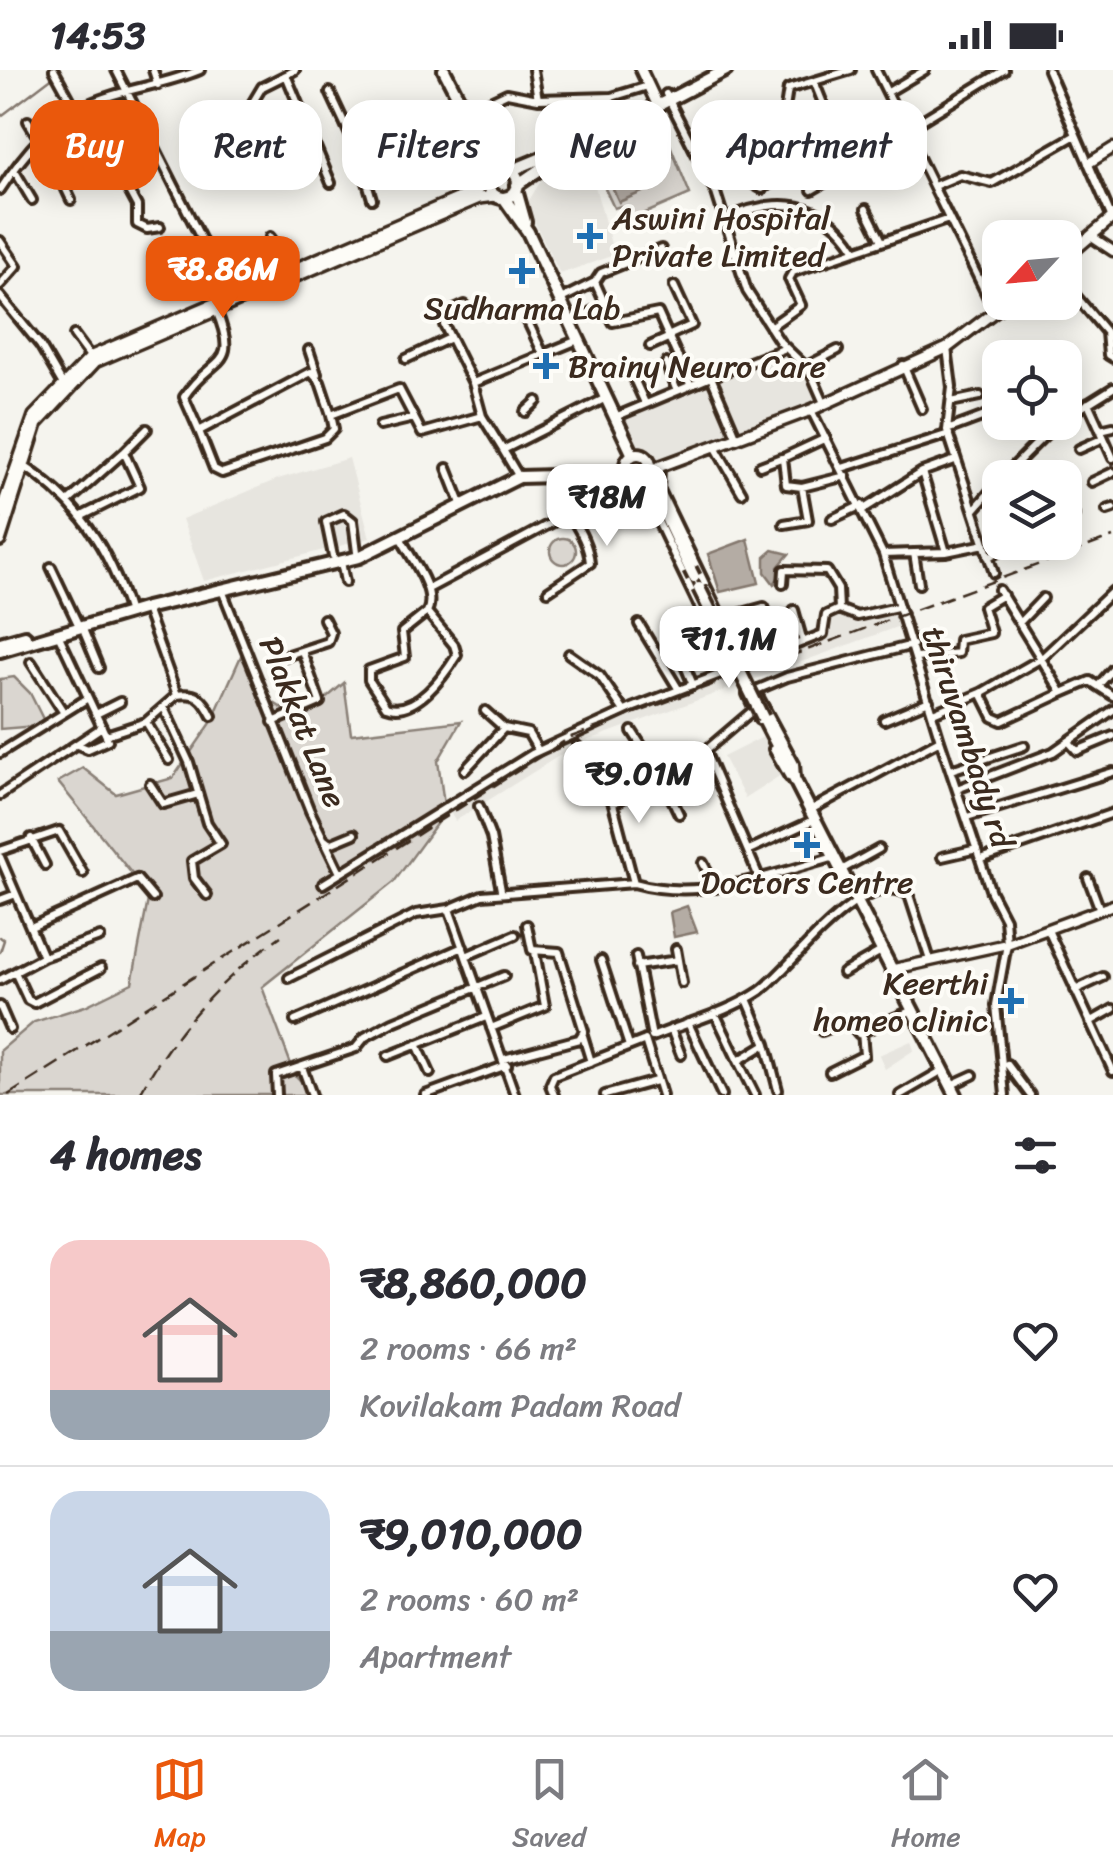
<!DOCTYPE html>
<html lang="en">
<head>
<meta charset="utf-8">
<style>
	:root { --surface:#fff; --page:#f2f2f3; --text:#2b2b33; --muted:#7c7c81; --line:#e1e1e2; --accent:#ea580c }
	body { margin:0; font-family:Sriracha,sans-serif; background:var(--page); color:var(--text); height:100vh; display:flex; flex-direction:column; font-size:38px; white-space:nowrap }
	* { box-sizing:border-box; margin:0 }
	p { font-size:32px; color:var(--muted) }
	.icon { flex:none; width:55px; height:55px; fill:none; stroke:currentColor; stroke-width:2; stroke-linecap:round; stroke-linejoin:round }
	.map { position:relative; height:1025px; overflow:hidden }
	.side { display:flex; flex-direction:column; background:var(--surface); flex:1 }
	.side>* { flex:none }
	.banner { position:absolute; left:30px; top:30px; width:1055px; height:90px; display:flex; gap:20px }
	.needle { width:65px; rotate:244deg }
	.buttons { position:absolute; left:982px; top:150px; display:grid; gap:20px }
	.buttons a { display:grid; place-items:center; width:100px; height:100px; border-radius:20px; background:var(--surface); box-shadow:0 5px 25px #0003; font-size:50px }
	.price { position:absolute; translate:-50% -85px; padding:0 22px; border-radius:20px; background:#fff; color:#222; font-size:32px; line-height:65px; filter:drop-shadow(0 2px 5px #0008) }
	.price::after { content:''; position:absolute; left:50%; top:60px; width:30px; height:22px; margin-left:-15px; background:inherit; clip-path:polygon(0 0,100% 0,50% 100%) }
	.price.selected { background:var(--accent); color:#fff }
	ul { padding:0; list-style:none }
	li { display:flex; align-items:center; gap:30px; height:250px; padding:0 50px }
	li+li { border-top:2px solid var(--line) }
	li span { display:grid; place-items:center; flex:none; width:280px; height:200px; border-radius:30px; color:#555 }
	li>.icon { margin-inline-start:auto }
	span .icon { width:120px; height:120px; fill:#fffc; stroke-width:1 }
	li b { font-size:42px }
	h2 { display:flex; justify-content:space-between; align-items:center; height:120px; padding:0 50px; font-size:42px }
	.pill { padding:0 35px; border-radius:30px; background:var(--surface); box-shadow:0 5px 25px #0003; font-size:35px; line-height:90px }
	.pill.selected { background:var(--accent); color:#fff }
	.status { display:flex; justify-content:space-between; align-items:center; height:70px; padding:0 50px; background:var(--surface); direction:ltr }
	.status svg { height:28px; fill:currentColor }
	.menu { display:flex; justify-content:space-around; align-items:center; height:140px; border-top:2px solid var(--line); background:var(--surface); font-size:28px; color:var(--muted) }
	.menu a { display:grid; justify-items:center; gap:5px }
	.menu .selected { color:var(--accent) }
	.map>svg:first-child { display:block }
	.built { fill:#e7e5df }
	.green { fill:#dad6d0; stroke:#8a8077; stroke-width:2.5 }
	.water { fill:#b4aca4; stroke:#84786e; stroke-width:2.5 }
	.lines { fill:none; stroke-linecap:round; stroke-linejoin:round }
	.stream { stroke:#84786e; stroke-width:2.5 }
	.minor-casing { stroke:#3b2a1e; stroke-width:14 }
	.tertiary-casing { stroke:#3b2a1e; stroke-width:15 }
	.secondary-casing { stroke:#3b2a1e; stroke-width:16 }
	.primary-casing { stroke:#3b2a1e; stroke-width:18 }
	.minor { stroke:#fdfcf7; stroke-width:6 }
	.tertiary { stroke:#fdfcf7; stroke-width:8 }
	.secondary { stroke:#fdfcf7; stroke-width:9 }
	.primary { stroke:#fdfcf7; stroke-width:10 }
	.rail { stroke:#3b2a1e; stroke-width:2.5; stroke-dasharray:15 8; stroke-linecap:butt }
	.primary-bridge-casing { stroke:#3b2a1e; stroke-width:18; stroke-linecap:butt }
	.primary-bridge { stroke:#fdfcf7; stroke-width:10 }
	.poi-dot { fill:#1f6fb2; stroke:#fdfcf7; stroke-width:4 }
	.labels { text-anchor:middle; stroke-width:8; stroke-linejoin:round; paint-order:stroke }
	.poi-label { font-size:32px; fill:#3b2a1e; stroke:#fdfcf7; text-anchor:start }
	.street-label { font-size:32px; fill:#3b2a1e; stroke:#fdfcf7 }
</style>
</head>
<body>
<div class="status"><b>14:53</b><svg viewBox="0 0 49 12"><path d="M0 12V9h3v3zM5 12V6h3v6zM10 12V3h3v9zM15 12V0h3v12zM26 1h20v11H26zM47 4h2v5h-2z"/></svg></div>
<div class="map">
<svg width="1113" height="1025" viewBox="0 0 1113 1025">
	<rect width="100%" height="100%" fill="#f5f4ee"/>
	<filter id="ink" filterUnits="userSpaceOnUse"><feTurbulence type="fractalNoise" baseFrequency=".01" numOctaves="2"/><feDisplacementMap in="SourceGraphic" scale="20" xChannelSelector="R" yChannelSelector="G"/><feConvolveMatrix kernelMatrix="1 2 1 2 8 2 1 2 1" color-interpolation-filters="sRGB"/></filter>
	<g filter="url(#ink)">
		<path class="built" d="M 585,80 L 614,185 L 560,204 L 526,135 L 546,103 Z
			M 785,279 L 805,299 L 823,333 L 739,366 L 713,308 Z
			M 709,308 L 734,366 L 658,393 L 634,371 L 622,346 Z
			M 349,388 L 370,468 L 204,511 L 182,449 L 278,409 Z
			M 845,539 L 853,549 L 896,540 L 902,555 L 578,674 L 455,751 L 447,737 L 447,733 L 549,670 L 825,564 L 828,545 Z
			M 763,667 L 781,705 L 745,728 L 723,687 Z
			M 911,971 L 914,980 L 885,999 L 879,985 Z"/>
		<path class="green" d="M 668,70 L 690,124 L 627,151 L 621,136 L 614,138 L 604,116 L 610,113 L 604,98 Z
			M550 481a13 13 0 1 1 26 0a13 13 0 1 1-26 0Z
			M 241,586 L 266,628 L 301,650 L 344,613 L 351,664 L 461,651 L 438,691 L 445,742 L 394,812 L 262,917 L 295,1005 L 315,1025 L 0,1025 L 0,981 L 34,952 L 85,936 L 132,913 L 149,825 L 58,712 L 83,698 L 116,724 L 173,708 L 211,653 Z
			M 14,607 L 30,623 L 43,649 L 36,656 L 0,659 L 0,609 Z"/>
		<path class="water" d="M 650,101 L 656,116 L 619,132 L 612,117 Z
			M 748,469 L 759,513 L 720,522 L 708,484 Z
			M 773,480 L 789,484 L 778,497 L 780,505 L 774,514 L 765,502 L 765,487 Z
			M 687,836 L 697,862 L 674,867 L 670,842 Z"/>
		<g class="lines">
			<path class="stream" d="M 0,47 L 54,6
				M 0,867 L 4,870 L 0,882"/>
			<g class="minor-casing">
				<path id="minor" d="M 54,0 L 76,40
					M 116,0 L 231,228
					M 153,0 L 158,15
					M 295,0 L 286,5 L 331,113
					M 876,0 L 995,242
					M 1048,0 L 1112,148
					M 814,11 L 838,71
					M 330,22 L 358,82
					M 888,22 L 925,0
					M 666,24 L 716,123 L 747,221 L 780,272 L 810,301 L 824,333
					M 538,29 L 612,27 L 648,16
					M 467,42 L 507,23 L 538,29 L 533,0
					M 28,51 L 55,96 L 106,78 L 137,136 L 137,154 L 147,159 L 160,157
					M 906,60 L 1004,0
					M 732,65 L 755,115 L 762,119 L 787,102 L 768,52
					M 696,81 L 784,45 L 788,19 L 851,0
					M 414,95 L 479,71
					M 55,96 L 71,130
					M 16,103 L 32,130
					M 274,104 L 250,37 L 262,17 L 286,5
					M 934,116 L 960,105 L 992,113 L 1074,66
					M 0,120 C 19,91 47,54 80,38 C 117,19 162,16 200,0
					M 812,120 L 908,64
					M 372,129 L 358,82 L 460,34
					M 866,139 L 882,171
					M 726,149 C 777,125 825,130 855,179
					M 270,167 L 293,199
					M 0,171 L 17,196 L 0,215
					M 595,212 L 601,203 L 661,179
					M 1065,213 L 1106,262 L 1108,285 L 1113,288
					M 0,226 L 40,275 L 65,318
					M 561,229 L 595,212 L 613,252 L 658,243 L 690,314
					M 465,235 L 446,244 L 444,255 L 473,313 L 482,346
					M 216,240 C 241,300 212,284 184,327 L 199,361 L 311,302 L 320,312 L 331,345 L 399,319 L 422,363 L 482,346 L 503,380
					M 571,251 L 604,236
					M 528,252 L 543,284
					M 770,257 L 801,235 L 789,209 L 793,202 L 949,149
					M 74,265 L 91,288
					M 670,265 L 692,255 L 674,216
					M 650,276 L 670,267
					M 947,278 L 952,317 L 947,360 L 994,503
					M 309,280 L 317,304
					M 406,289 L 450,268
					M 666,293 L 676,319
					M 903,295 L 922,339
					M 628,296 L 645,333
					M 807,296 L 838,280
					M 473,313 L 578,270
					M 951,332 L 980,326
					M 1088,333 L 1113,388
					M 811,340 L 883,484 L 940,670 L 991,822 L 1005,849 L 1007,874 L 996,935 L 1005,1025
					M 525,342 L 537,331
					M 615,347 L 711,307
					M 1065,348 L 1113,318
					M 380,356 L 414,348
					M 947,360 L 990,344
					M 1100,360 L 1113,357
					M 199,361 L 214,399 L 222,403 L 325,368 L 334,359 L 331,345
					M 737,368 L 711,307 L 786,278
					M 826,368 L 783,388 L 786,415 L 802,417 L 846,406
					M 716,378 L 742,423
					M 1079,379 L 1104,368
					M 124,382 L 147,359
					M 21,394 C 77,430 110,479 129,543
					M 760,396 L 781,388
					M 447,398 L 462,436
					M 660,398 L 659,418 L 744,595 L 823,564 L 826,545 L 839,539 L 857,546 L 897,537
					M 842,398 L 949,364
					M 922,402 L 946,482
					M 588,406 L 602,455
					M 519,407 L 503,380 L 606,328
					M 1054,407 L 1054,408
					M 637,408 L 730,601
					M 1002,408 L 1058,352
					M 1092,412 L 1113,402
					M 1065,428 L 1074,445 L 1065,451
					M 69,431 L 124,382 L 140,417 L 82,446
					M 864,439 L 922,402 L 955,390
					M 974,440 L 1000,410
					M 1107,440 L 1113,438
					M 832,449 L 862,435
					M 784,454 L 808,450 L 802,417
					M 400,467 C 410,487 438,521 427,542 L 454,575 L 457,585 C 444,606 415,647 386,636 L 369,610 L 369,600 L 405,587 L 402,562 L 427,542
					M 914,483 L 919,514
					M 883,484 L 946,482 L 985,474
					M 333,486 L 326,452 L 344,444 L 353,451 L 357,482
					M 988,487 L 1019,472
					M 341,492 L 345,512
					M 51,497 L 77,552
					M 783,514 L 784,500 L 827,501 L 838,519 L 839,539
					M 428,519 L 570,443
					M 222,520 L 310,741 L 340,803
					M 999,520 L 1062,623 L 1090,611 L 1113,626
					M 548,521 L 590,493 C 587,459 559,439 555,407
					M 794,540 L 803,572
					M 721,549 L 764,537 L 782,580
					M 1020,552 L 1043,528
					M 639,554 L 679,620
					M 82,557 L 99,598
					M 671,562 L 693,615
					M 58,564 L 108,670 L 88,679 L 78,675
					M 569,584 L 600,606 L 624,641
					M 285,586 L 328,572 L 331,563 L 324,549
					M 917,588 L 958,583 L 959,570 L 991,563 L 983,537 L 1003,525
					M 31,592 L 64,643
					M 1098,616 L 1113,599
					M 755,620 L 795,694 L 796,708
					M 981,623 L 1042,588 L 1113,521
					M 177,625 C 197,622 203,628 212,646
					M 164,638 L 189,692 L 207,753 L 221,774 L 192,791 L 194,808 L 207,825
					M 485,641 L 504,658
					M 752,641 L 705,681 L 759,807
					M 933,643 L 981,623 L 993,647 L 1002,651 L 1062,623
					M 96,644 L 120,632
					M 759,650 L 747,624 L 787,607 L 913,575
					M 884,650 L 929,631
					M 146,652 L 169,690
					M 273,652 L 320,632 L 302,581
					M 632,661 L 661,706 L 705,681
					M 106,665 L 146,652 L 177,625 L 146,539
					M 1069,672 L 1077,681 L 1113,666
					M 577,676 L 606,715 L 613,734
					M 773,679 L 789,707
					M 0,683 L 88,628
					M 465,700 L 504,658 L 528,663 L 538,680
					M 951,700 L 1024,676
					M 150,714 L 163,734 L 198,724
					M 957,719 L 1053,682 L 1113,640
					M 0,725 L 102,657
					M 479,736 L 491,767 L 501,820
					M 812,739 L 940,670
					M 967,747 L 1113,702
					M 31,768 L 45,795
					M 325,770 L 330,774 L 354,764
					M 749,780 L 816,749
					M 0,781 L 59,761 L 83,803
					M 0,787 L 43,887 L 0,910
					M 942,787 L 977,779
					M 981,789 L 1113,743
					M 703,793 L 716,818
					M 843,799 L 879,779
					M 1088,808 L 1100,840
					M 634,813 L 613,734 L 661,706 L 679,744
					M 323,814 L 532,684 L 632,638 L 744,595
					M 0,830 L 16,824
					M 449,839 L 515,1025
					M 31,857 L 137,809 L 153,828
					M 1048,860 L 1113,1001
					M 676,879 L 682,913
					M 466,886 L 515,865
					M 636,886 L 652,967 C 688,952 727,943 760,921 C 791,899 864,794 909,825 L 930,890
					M 43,887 L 100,867
					M 601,890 L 629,976
					M 637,896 L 678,890
					M 15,902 L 28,930 L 34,933 L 101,898
					M 843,903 L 883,880
					M 289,908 L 416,844 L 449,839 L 482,825 L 634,813 C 701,832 770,805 835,787
					M 1075,920 L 1103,907
					M 747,929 L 766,974 L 738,991 L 755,1025
					M 0,936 L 10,959
					M 715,943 L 738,991
					M 295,951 L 463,877
					M 1090,952 L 1113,939
					M 688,953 L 722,1025
					M 491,958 L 545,936 L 535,882
					M 671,959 L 681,985
					M 924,960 L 954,948
					M 822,961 L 848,951 L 859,964
					M 583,966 L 591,992
					M 645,970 L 662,1025
					M 417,974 L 430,1003
					M 766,974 L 778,1020
					M 388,986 L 486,947
					M 504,989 L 579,969 L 584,961 L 559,882 L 532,880 L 527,855
					M 1007,994 L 1030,1025
					M 302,997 L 312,1025
					M 830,1002 L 864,985 L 862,962 L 913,940
					M 951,1015 L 973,1005
					M 277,1025 L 276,1005 L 356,978 L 365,967 L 393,952 L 504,906
					M 425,1025 L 507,995
					M 554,1025 L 550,1015 L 554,1006 L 643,971
					M 605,1025 L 656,1011
					M 900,1025 L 943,1000"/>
			</g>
			<g class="tertiary-casing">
				<path id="tertiary" d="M 1089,93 L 1113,78
					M 1092,167 L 1113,181
					M 894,899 L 1007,874 L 1113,835"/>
			</g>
			<g class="secondary-casing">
				<path id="secondary" d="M 641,0 L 658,36
					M 1065,188 L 1113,147
					M 650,400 L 811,340 L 947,278 L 1007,232
					M 0,444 L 34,346 L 92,286 L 476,121 L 488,112
					M 0,471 L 37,354 L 95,292 L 479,128 L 495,126"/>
			</g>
			<g class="primary-casing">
				<path id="primary" d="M 444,0 L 480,70 L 491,104
					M488 113a15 15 0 1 1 30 0a15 15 0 1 1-30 0Z
					M 510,101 L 556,82
					M 517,115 L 552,91 L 726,0
					M 516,120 L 525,152
					M 504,128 L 528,162 L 633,385
					M626 396a12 12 0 1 1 24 0a12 12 0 1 1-24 0Z
					M 646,405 L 690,499
					M 0,573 L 25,566
					M 0,581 L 146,538 L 359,487 L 519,407 L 629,404
					M 763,648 L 956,1025"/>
			</g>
			<use href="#minor" class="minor"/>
			<use href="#tertiary" class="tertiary"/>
			<use href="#secondary" class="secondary"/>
			<use href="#primary" class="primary"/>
			<path class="rail" d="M 8,1025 L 571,667 L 1113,467
				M 139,1025 C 174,961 221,908 281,866"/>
			<g class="primary-bridge-casing">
				<path id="primary-bridge" d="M 690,499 L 694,507
					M 699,518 L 763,648"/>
			</g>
			<use href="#primary-bridge" class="primary-bridge"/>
		</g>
	</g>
	<g class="poi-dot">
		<path d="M585 151h10v10h10v10h-10v10h-10v-10h-10v-10h10z"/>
		<path d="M517 186h10v10h10v10h-10v10h-10v-10h-10v-10h10z"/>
		<path d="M541 281h10v10h10v10h-10v10h-10v-10h-10v-10h10z"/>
		<path d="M802 760h10v10h10v10h-10v10h-10v-10h-10v-10h10z"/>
		<path d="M1006 916h10v10h10v10h-10v10h-10v-10h-10v-10h10z"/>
	</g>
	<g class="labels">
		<g class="poi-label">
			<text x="612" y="159">Aswini Hospital<tspan x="612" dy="37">Private Limited</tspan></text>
			<text x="522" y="249" text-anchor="middle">Sudharma Lab</text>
			<text x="568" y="307">Brainy Neuro Care</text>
			<text x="807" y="823" text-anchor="middle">Doctors Centre</text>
			<text x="988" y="924" text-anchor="end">Keerthi<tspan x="988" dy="37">homeo clinic</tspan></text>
		</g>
		<g class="street-label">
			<text transform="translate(303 652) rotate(68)" y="11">Plakkat Lane</text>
			<text transform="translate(968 667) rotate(72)" y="11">thiruvambady rd</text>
		</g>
	</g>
</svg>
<div class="buttons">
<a><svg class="needle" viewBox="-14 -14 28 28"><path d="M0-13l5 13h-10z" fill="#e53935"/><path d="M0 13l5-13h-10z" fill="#7c7c81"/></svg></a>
<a><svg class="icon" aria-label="locate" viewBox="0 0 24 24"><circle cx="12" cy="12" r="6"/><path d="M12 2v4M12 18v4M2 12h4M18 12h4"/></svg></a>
<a><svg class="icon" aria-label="layers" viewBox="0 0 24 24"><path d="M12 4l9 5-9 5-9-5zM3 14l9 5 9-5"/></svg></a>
</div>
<b class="price selected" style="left:223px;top:251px">₹8.86M</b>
<b class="price" style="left:607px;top:479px">₹18M</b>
<b class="price" style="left:729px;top:621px">₹11.1M</b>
<b class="price" style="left:639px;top:756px">₹9.01M</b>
<div class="banner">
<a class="pill selected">Buy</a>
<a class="pill">Rent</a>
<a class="pill">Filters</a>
<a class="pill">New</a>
<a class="pill">Apartment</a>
</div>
</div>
<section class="side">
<h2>4 homes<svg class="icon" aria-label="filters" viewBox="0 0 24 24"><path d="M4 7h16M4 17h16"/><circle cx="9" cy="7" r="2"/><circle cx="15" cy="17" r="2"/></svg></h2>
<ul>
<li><span style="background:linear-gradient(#f6c9c9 75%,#9aa5b1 0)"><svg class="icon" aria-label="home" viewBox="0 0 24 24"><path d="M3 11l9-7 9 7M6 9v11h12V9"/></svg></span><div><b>₹8,860,000</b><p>2 rooms · 66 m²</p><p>Kovilakam Padam Road</p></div><svg class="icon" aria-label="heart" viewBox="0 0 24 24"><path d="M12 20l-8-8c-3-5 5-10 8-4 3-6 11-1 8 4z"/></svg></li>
<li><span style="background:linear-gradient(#c9d6e8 70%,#9aa5b1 0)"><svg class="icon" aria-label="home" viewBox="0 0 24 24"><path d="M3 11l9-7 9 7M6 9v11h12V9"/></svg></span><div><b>₹9,010,000</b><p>2 rooms · 60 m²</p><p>Apartment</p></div><svg class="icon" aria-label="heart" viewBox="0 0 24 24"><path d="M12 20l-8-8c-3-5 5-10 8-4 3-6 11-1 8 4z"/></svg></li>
</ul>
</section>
<nav class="menu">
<a class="selected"><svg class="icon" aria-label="map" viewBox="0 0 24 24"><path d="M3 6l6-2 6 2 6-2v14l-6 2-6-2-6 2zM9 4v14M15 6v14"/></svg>Map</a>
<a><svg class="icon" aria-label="saved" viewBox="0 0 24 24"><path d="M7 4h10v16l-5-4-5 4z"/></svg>Saved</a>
<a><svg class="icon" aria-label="home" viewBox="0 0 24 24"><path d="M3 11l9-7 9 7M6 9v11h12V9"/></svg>Home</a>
</nav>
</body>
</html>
